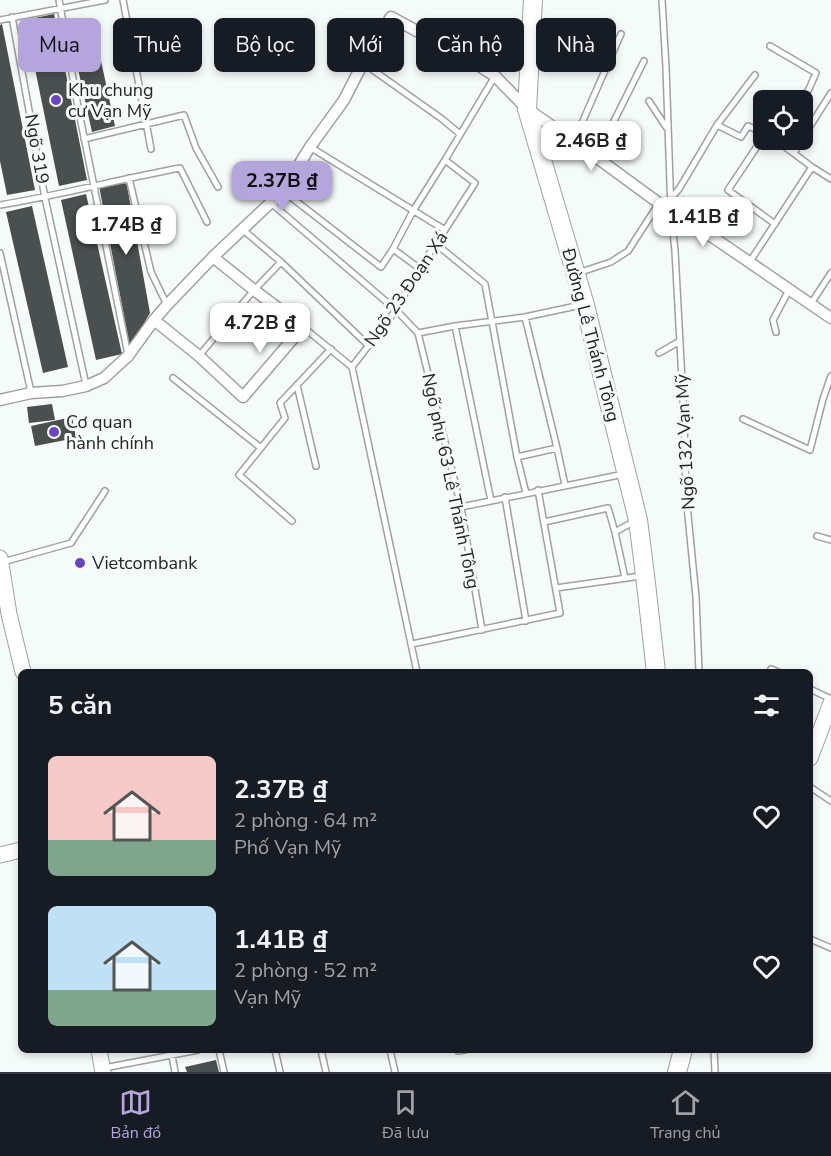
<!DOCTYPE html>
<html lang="vi">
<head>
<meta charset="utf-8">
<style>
	:root { --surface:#171b24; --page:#242831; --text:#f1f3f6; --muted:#9ea1a6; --line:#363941; --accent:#b4a5dd }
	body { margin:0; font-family:"Nunito Sans",sans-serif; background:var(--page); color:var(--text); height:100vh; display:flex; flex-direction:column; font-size:22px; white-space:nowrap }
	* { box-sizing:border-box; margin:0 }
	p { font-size:20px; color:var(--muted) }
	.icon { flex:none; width:33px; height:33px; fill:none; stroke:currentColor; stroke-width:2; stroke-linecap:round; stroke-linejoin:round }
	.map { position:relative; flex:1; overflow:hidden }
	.side { position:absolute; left:18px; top:669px; width:795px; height:384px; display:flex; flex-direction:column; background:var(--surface); border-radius:9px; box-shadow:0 3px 9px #0003 }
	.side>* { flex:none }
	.guide { position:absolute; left:18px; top:18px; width:795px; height:54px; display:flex; gap:12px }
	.fabs { position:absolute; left:753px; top:90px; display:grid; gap:12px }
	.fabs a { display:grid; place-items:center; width:60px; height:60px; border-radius:9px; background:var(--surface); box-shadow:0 3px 9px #0003; font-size:30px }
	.price { position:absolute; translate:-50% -51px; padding:0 14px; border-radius:12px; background:#fff; color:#222; font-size:20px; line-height:39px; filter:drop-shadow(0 2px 3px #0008) }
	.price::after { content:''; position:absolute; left:50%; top:36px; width:18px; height:14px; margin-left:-9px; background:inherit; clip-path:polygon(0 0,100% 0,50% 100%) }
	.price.on { background:var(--accent); color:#111 }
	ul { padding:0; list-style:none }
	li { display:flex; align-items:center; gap:18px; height:150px; padding:0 30px }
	li span { display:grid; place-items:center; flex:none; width:168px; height:120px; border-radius:9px; color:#555 }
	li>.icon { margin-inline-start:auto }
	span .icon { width:72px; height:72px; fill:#fffc; stroke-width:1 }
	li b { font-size:26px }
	h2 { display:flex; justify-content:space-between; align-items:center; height:72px; padding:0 30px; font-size:26px }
	.tag { padding:0 21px; border-radius:9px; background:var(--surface); box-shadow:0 3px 9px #0003; font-size:21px; line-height:54px }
	.tag.on { background:var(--accent); color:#111 }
	.menu { display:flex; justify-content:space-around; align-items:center; height:84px; border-top:2px solid var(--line); background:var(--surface); font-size:16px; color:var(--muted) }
	.menu a { display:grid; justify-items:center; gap:3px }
	.menu .on { color:var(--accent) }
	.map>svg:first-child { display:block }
	.building { fill:#4a4f4f }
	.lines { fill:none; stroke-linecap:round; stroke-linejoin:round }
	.lane-casing { stroke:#9da2a0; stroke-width:8 }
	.street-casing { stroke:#9da2a0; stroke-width:13 }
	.secondary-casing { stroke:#9da2a0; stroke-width:17 }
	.primary-casing { stroke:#9da2a0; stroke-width:20 }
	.lane { stroke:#fff; stroke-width:5 }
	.street { stroke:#fff; stroke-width:10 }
	.secondary { stroke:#fff; stroke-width:15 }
	.primary { stroke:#fff; stroke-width:18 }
	.poi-dot { fill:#6946be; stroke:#f5fbf8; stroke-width:2 }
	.labels { text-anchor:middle; stroke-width:6; stroke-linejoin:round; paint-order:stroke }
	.poi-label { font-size:18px; fill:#242625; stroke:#f5fbf8; text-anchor:start }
	.street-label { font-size:18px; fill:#242625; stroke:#f5fbf8 }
</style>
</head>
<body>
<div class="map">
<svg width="831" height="1072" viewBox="0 0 831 1072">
	<rect width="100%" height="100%" fill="#f5fbf8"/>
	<path class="building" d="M 54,14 L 87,180 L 59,186 L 25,20 Z
		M 92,19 L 115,126 L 92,132 L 68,24 Z
		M 2,24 L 35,190 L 7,195 L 0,161 L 0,25 Z
		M 126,180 L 150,313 L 130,347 L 99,186 Z
		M 86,194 L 122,354 L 96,360 L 61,200 Z
		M 32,206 L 68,367 L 43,373 L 6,212 Z
		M 52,404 L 55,420 L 29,423 L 27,407 Z
		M 72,417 L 76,438 L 35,446 L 31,426 Z
		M 216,1060 L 219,1072 L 187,1072 L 185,1067 Z"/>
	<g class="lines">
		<g class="lane-casing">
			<path id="lane" d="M 59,0 L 78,107 L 128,355
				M 123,0 L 151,149
				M 662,0 L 666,67 L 671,212 L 675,251 L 684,418 L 686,495 L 696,597 L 699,672
				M 12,17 L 45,198 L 86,385
				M 0,20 L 105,0
				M 770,46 L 816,73 L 809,89 L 802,100
				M 363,63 L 442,119 L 460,134
				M 649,101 L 666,127
				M 717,125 L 741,137 L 748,126 L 764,133
				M 764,136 L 728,190 L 775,224
				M 84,139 L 184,115 L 196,148 L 218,187
				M 802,139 L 831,93
				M 574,141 L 621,34
				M 310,147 L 445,230
				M 794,153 L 802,140
				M 596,157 L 644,61
				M 812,167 L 831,179
				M 129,178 L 151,272 L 167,305
				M 283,191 L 381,267 L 393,249 L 419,268
				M 670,199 L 679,189 L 717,125 L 755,75
				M 271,203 L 396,310 L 418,333 L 455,326 L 525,317 L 581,305
				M 0,205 C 61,195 120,179 180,168 L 207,222
				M 242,229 L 281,262 L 369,346
				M 436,244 L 485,284 L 517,457 L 526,493
				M 393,249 L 413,211 L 445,160
				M 0,253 L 31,392
				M 749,263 L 812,167 L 776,140
				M 578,273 L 611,262 L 628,251 L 659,203
				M 810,305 L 831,273
				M 455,326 L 491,501
				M 303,327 L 352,367
				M 776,332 L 773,320 L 789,290
				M 418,333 L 461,507 L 482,630
				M 659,353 L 680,341
				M 199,356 L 254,290 L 281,262
				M 173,378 L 261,448
				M 297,385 L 316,466
				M 743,419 L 810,450 L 823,399 L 831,376
				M 557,448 L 565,485
				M 517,457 L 557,448 L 525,317
				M 505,497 L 526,621
				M 461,507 L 624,474
				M 292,521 L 239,475 L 285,418 L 280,403 L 331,349
				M 544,522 L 608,508 L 615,532 L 633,522
				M 615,532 L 625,578
				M 817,536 L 831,540
				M 3,562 L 71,543 L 105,491
				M 556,588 L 641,576
				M 412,644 L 560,613 L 538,490
				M 771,669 L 778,672
				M 417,672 L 352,367 L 396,310 L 419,268 L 436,244 L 475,183 L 445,160 L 495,76
				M 810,689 L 831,699
				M 810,787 L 831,801
				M 810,939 L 831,948
				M 171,1050 L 175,1072
				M 219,1050 L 224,1072
				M 275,1050 L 280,1072
				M 321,1050 L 326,1072
				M 390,1050 L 395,1072
				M 714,1050 L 715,1072
				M 458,1051 L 465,1050
				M 104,1068 L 198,1050"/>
		</g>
		<g class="street-casing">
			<path id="street" d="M 154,320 L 199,356 L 243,397 L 303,327 L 254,290 L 213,257
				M 0,400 L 31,393 L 62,391 L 86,386 L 104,378 L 128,356 L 154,320 L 167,305 L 213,257 L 283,191 L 310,147 L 344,100 L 363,63 L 391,17 L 470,60 L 495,76 L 527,109 L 574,141 L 671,212 L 714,238 L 831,318"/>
		</g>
		<g class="secondary-casing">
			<path id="secondary" d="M 0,558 L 9,614 L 23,672
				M 810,758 L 831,703
				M 0,855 L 21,850
				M 99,1050 L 103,1072"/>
		</g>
		<g class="primary-casing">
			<path id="primary" d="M 533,0 L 527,109 L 585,305 L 638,520 L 645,575 L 656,672
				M 677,1072 L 683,1050"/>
		</g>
		<use href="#lane" class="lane"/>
		<use href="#street" class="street"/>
		<use href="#secondary" class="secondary"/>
		<use href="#primary" class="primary"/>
	</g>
	<g class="poi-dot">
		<circle cx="56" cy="100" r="6"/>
		<circle cx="54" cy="432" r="6"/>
		<circle cx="80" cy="563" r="6"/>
	</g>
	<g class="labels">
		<g class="poi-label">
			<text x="68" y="96">Khu chung<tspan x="68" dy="21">cư Vạn Mỹ</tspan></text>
			<text x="66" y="428">Cơ quan<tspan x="66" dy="21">hành chính</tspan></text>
			<text x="92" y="569">Vietcombank</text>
		</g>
		<g class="street-label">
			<text transform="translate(37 149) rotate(80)" y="6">Ngõ 319</text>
			<text transform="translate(406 289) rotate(-56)" y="6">Ngõ 23 Đoạn Xá</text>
			<text transform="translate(591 335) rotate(75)" y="6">Đường Lê Thánh Tông</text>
			<text transform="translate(685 442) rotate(-93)" y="6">Ngõ 132 Vạn Mỹ</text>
			<text transform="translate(451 481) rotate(78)" y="6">Ngõ phụ 63 Lê Thánh Tông</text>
		</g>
	</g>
</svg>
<div class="fabs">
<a><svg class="icon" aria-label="locate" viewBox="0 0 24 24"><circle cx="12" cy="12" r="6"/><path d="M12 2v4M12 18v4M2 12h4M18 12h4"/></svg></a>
</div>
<b class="price" style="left:591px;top:172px">2.46B ₫</b>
<b class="price on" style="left:282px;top:212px">2.37B ₫</b>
<b class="price" style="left:703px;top:248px">1.41B ₫</b>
<b class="price" style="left:126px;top:256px">1.74B ₫</b>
<b class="price" style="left:260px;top:354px">4.72B ₫</b>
<div class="guide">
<a class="tag on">Mua</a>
<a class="tag">Thuê</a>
<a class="tag">Bộ lọc</a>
<a class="tag">Mới</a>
<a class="tag">Căn hộ</a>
<a class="tag">Nhà</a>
</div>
<section class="side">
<h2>5 căn<svg class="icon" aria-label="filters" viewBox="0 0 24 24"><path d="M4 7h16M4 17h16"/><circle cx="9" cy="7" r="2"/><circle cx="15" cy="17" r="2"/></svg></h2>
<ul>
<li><span style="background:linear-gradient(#f6c9c9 70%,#7fa58c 0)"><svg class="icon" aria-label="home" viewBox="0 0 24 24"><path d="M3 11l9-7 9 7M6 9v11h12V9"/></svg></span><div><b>2.37B ₫</b><p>2 phòng · 64 m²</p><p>Phố Vạn Mỹ</p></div><svg class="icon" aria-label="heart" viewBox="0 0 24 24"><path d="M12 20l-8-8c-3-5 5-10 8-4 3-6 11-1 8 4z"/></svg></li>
<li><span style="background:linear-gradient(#bfe0f5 70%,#7fa58c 0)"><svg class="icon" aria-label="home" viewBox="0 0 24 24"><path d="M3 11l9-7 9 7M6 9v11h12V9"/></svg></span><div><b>1.41B ₫</b><p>2 phòng · 52 m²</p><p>Vạn Mỹ</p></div><svg class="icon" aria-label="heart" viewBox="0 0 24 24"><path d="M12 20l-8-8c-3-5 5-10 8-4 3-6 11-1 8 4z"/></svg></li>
</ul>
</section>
</div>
<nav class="menu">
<a class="on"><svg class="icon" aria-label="map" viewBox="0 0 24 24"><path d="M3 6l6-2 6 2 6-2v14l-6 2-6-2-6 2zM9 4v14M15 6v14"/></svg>Bản đồ</a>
<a><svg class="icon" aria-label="saved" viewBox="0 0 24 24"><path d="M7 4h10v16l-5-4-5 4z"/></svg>Đã lưu</a>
<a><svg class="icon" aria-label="home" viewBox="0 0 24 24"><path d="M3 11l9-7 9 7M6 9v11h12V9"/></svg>Trang chủ</a>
</nav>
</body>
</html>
